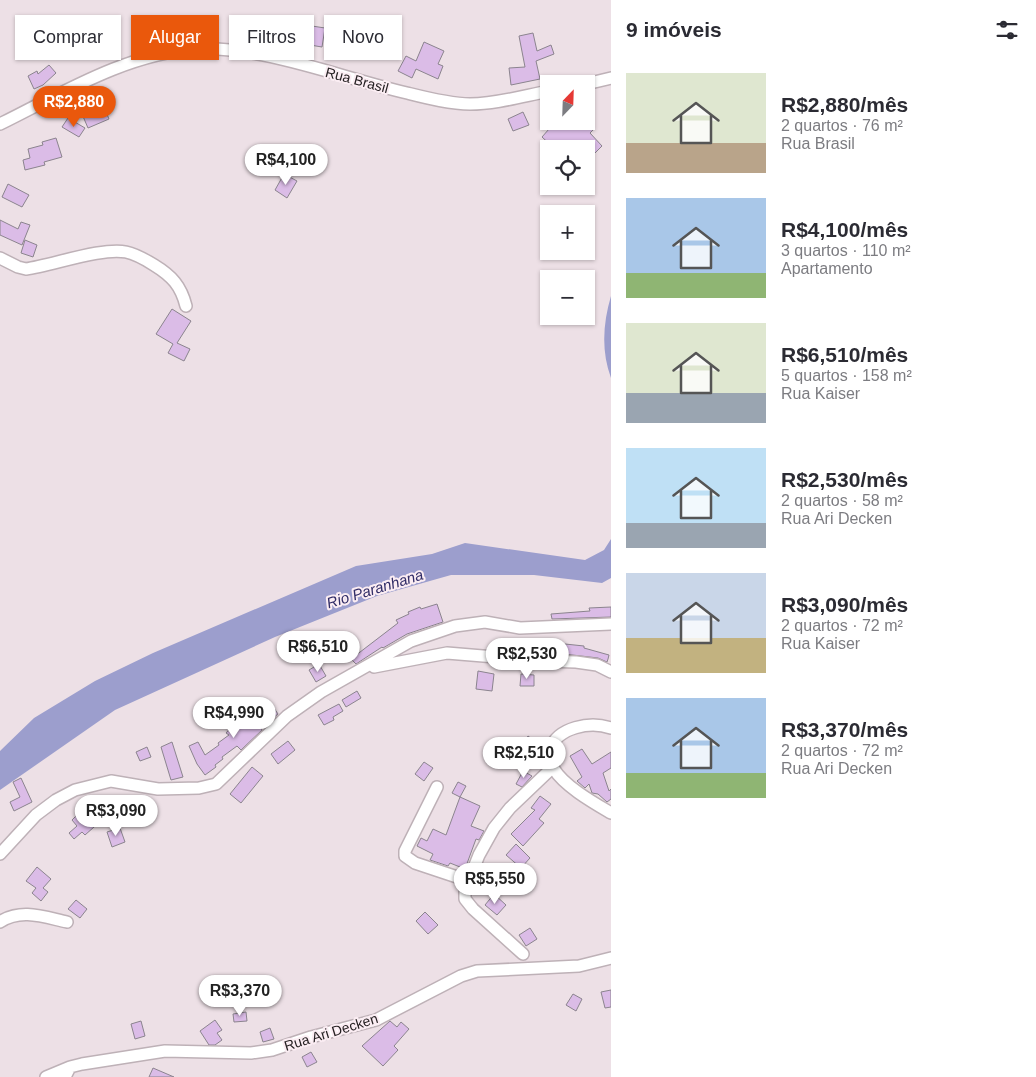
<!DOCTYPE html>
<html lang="pt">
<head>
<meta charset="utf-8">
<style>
	:root { --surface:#fff; --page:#f2f2f3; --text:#2b2b33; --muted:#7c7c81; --accent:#ea580c }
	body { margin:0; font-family:Arial,sans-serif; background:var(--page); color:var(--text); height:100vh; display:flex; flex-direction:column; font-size:19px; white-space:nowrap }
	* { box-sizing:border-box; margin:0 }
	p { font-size:16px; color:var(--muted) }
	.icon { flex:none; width:28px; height:28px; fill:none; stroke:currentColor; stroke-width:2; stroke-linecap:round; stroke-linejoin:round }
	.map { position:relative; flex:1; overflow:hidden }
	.details { display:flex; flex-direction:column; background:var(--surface); width:425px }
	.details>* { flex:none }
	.guide { position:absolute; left:15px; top:15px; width:475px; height:45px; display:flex; gap:10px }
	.needle { width:32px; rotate:23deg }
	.tools { position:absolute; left:540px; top:75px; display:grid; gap:10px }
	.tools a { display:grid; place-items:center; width:55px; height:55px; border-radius:0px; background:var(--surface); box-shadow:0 1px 4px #0004; font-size:25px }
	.price { position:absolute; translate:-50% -42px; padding:0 11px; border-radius:18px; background:#fff; color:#222; font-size:16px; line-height:32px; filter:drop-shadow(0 1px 2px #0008) }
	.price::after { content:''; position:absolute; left:50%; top:30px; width:15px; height:11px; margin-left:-8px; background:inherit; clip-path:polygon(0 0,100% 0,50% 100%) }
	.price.on { background:var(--accent); color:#fff }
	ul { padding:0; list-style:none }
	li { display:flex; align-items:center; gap:15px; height:125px; padding:0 15px }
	li span { display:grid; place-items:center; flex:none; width:140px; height:100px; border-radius:0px; color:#555 }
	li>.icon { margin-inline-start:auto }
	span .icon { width:60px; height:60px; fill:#fffc; stroke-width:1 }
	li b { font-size:21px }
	h2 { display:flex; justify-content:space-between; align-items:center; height:60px; padding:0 15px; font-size:21px }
	.pill { padding:0 18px; border-radius:0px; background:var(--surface); box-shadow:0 1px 4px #0004; font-size:18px; line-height:45px }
	.pill.on { background:var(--accent); color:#fff }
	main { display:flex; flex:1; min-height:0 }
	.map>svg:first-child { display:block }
	.water { fill:#9c9ecd }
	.building { fill:#dbbce7; stroke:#8b848e }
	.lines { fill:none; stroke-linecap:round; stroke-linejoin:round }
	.minor-casing { stroke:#beb1b7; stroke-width:14 }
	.minor { stroke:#fff; stroke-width:11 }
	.labels { text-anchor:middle; stroke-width:4; stroke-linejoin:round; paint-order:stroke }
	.street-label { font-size:14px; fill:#252022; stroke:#fbedf3 }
	.water-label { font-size:15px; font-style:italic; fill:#312d67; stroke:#fbedf3 }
</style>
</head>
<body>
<main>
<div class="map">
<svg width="611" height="1077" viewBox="0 0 611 1077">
	<rect width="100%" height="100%" fill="#ede0e6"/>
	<path class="water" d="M 611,296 L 611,378 C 601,351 603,323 611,296 Z
		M 611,539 L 611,578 L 602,583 L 534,575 L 451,575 L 377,596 L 275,637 L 115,710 L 0,790 L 0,751 L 34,718 L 95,681 L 153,653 L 356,566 L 432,554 L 465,543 L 585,560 L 604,550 Z"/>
	<path class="building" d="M 312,26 L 325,28 L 322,47 L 310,45 Z
		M 533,33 L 537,51 L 551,45 L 554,54 L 536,61 L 540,79 L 511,85 L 509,68 L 525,67 L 519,36 Z
		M 379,39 L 391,41 L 388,59 L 376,57 Z
		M 424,42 L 444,51 L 438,64 L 443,66 L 438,79 L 416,69 L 412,78 L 398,71 L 406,56 L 416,61 Z
		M 49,65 L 56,73 L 43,85 L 34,89 L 28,76 L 37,71 L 38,74 Z
		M 103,105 L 109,119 L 88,128 L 82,114 Z
		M 523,112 L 529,125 L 513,131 L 508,119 Z
		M 68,118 L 85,128 L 79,137 L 62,127 Z
		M 556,121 L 585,121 L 594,129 L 590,133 L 602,146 L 593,155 L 587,149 L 555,149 L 542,137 Z
		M 56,138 L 62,157 L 44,162 L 45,165 L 25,170 L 23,160 L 30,158 L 28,149 L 43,145 L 42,142 Z
		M 284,174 L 297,181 L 287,198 L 275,190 Z
		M 8,184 L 29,195 L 22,207 L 2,197 Z
		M 0,220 L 18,229 L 21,222 L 30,225 L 22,245 L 0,235 Z
		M 25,240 L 37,245 L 33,257 L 21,253 Z
		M 172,309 L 191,321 L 177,343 L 190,349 L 184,361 L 168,353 L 173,344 L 156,334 Z
		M 437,604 L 443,622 L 407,634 L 383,648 L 382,647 L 356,664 L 351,659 L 398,623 L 396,620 L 409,614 L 408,612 L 420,607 L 421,609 Z
		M 611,607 L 611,617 L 552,619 L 551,614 L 590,611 L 589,608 Z
		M 565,644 L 584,646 L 584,648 L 609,655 L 608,659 L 607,662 L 598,658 L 564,654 Z
		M 516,645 L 543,648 L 543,653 L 515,651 Z
		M 319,664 L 326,676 L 316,682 L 309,670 Z
		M 478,671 L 494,674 L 492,691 L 476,689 Z
		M 521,674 L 534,675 L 534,686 L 520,686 Z
		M 357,691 L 361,698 L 346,707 L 342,700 Z
		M 270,702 L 278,714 L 261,728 L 262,730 L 241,750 L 237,746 L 222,757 L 223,759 L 215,765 L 216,767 L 205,775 L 197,764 L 189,746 L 198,742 L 205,755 L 219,745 L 218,743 L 229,735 L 226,733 L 236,722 L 239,725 Z
		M 339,704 L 343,711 L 333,717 L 334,720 L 324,725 L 318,715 Z
		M 528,736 L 537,743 L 531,751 L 522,745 Z
		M 288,741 L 295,750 L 278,764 L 271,754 Z
		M 172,742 L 183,777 L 171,780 L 161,747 Z
		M 147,747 L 151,757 L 140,761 L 136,752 Z
		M 582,749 L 592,764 L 611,752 L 611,768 L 603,773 L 609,791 L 611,789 L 611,799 L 607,802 L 598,794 L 592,793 L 589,784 L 585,788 L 577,781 L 582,777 L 570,756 Z
		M 424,762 L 433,768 L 424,781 L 415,774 Z
		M 252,767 L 263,776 L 241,803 L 230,794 Z
		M 523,771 L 532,776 L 522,787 L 516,784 Z
		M 21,778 L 32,802 L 14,811 L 10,802 L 20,797 L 13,782 Z
		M 458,782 L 466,786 L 460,797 L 480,806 L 471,826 L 484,831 L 479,840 L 476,839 L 465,869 L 450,863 L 448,866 L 430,860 L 433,854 L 417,846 L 421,838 L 427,841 L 433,829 L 446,835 L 460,797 L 452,793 Z
		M 540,796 L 551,804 L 539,819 L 544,823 L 523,846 L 511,834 L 535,810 L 531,808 Z
		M 135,797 L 137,812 L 122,813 L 120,798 Z
		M 102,802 L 112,811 L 85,835 L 82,832 L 74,839 L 69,833 L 77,826 L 72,820 L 80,812 L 86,818 Z
		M 120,828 L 125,842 L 112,847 L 107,832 Z
		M 516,844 L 530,858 L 521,868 L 506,855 Z
		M 37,867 L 51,879 L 43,888 L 48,892 L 41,901 L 32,893 L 36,888 L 26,881 Z
		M 492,872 L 504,878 L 497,891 L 485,884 Z
		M 494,894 L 506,905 L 497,915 L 485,905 Z
		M 76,900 L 87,909 L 80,918 L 68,909 Z
		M 425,912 L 438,925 L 428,934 L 416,921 Z
		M 530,928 L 537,939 L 526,946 L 519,935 Z
		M 611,990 L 611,1007 L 605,1008 L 601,992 Z
		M 573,994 L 582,999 L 576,1011 L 566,1005 Z
		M 246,1012 L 247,1021 L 234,1022 L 233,1014 Z
		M 215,1020 L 222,1030 L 217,1033 L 222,1040 L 215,1045 L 209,1045 L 200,1031 Z
		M 141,1021 L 145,1036 L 135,1039 L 131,1024 Z
		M 390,1021 L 397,1027 L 401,1022 L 409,1029 L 394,1046 L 398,1050 L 383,1066 L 362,1046 Z
		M 270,1028 L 274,1039 L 263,1042 L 260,1032 Z
		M 311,1052 L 317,1062 L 307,1067 L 302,1057 Z
		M 153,1068 L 174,1077 L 149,1077 Z"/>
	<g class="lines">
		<g class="minor-casing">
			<path id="minor" d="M 586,84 L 611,78
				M 0,124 C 61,94 127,53 197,49 C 264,46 341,78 407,93 C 427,98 450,104 470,104 C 496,104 523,96 549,91
				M 0,258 L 18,267 L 26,269 C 53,265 103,247 126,252 C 136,254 146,260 154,265 C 172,276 181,286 186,306
				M 374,667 L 447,653 L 543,661 L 576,662 L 597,665 L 611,672
				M 611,728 C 590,721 558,727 550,749 C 551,755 551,763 554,769 C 564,786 594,803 611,813
				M 437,787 L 405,851 L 405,856 L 415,863 L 469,881
				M 0,854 L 36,815 L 56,800 L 75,790 L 111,781 L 158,789 L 199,788 L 216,784 L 287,716 L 321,692 L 411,641 L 455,626 L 485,622 L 520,628 L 611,624
				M 0,922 C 21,908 44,917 67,922
				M 523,954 L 473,909 L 465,899 L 465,890 L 479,855 L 494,828 L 510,808 L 553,767
				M 46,1077 L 70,1067
				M 65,1077 L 70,1067 L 82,1064 L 165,1051 L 251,1053 L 272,1050 L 311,1037 L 376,1020 L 461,976 L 477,971 L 579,966 L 611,958"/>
		</g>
		<use href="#minor" class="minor"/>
	</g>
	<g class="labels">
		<g class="street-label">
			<text transform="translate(357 80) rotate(15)" y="5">Rua Brasil</text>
			<text transform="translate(331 1032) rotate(-17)" y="5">Rua Ari Decken</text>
		</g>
		<g class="water-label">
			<text transform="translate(375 589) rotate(-17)" y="5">Rio Paranhana</text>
		</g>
	</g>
</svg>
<div class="tools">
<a><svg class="needle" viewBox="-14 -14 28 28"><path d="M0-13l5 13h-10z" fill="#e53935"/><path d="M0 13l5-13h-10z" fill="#7c7c81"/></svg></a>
<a><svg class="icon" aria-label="locate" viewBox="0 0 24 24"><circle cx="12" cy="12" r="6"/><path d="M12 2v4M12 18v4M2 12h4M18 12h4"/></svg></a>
<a>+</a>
<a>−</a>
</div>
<b class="price on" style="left:74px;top:128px">R$2,880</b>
<b class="price" style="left:286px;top:186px">R$4,100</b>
<b class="price" style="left:318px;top:673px">R$6,510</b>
<b class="price" style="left:527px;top:680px">R$2,530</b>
<b class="price" style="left:234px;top:739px">R$4,990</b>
<b class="price" style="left:524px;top:779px">R$2,510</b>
<b class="price" style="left:116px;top:837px">R$3,090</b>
<b class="price" style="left:495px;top:905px">R$5,550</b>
<b class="price" style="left:240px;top:1017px">R$3,370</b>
<div class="guide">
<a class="pill">Comprar</a>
<a class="pill on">Alugar</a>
<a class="pill">Filtros</a>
<a class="pill">Novo</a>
</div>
</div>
<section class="details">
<h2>9 imóveis<svg class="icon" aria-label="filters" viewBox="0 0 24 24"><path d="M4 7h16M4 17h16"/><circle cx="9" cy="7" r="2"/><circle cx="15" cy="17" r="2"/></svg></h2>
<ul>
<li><span style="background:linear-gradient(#dfe7d0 70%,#b9a48a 0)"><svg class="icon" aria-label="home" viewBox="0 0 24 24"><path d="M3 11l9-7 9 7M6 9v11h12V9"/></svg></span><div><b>R$2,880/mês</b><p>2 quartos · 76 m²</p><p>Rua Brasil</p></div></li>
<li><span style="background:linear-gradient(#a9c7e8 75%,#8fb573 0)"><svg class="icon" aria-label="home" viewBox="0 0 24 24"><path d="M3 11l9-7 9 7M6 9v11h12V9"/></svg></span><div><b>R$4,100/mês</b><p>3 quartos · 110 m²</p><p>Apartamento</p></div></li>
<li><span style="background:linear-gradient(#dfe7d0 70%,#9aa5b1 0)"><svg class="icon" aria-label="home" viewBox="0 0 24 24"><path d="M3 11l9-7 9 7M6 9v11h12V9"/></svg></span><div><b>R$6,510/mês</b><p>5 quartos · 158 m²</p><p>Rua Kaiser</p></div></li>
<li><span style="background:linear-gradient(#bfe0f5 75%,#9aa5b1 0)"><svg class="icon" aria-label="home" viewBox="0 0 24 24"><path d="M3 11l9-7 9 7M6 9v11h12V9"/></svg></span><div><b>R$2,530/mês</b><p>2 quartos · 58 m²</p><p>Rua Ari Decken</p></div></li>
<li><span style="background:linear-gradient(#c9d6e8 65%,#c2b280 0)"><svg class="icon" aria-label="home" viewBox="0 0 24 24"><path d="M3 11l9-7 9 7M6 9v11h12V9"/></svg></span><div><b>R$3,090/mês</b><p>2 quartos · 72 m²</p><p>Rua Kaiser</p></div></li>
<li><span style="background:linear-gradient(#a9c7e8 75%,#8fb573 0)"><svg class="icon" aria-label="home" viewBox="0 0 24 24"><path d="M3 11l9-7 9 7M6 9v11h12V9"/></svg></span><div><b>R$3,370/mês</b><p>2 quartos · 72 m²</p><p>Rua Ari Decken</p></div></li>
</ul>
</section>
</main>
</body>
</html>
